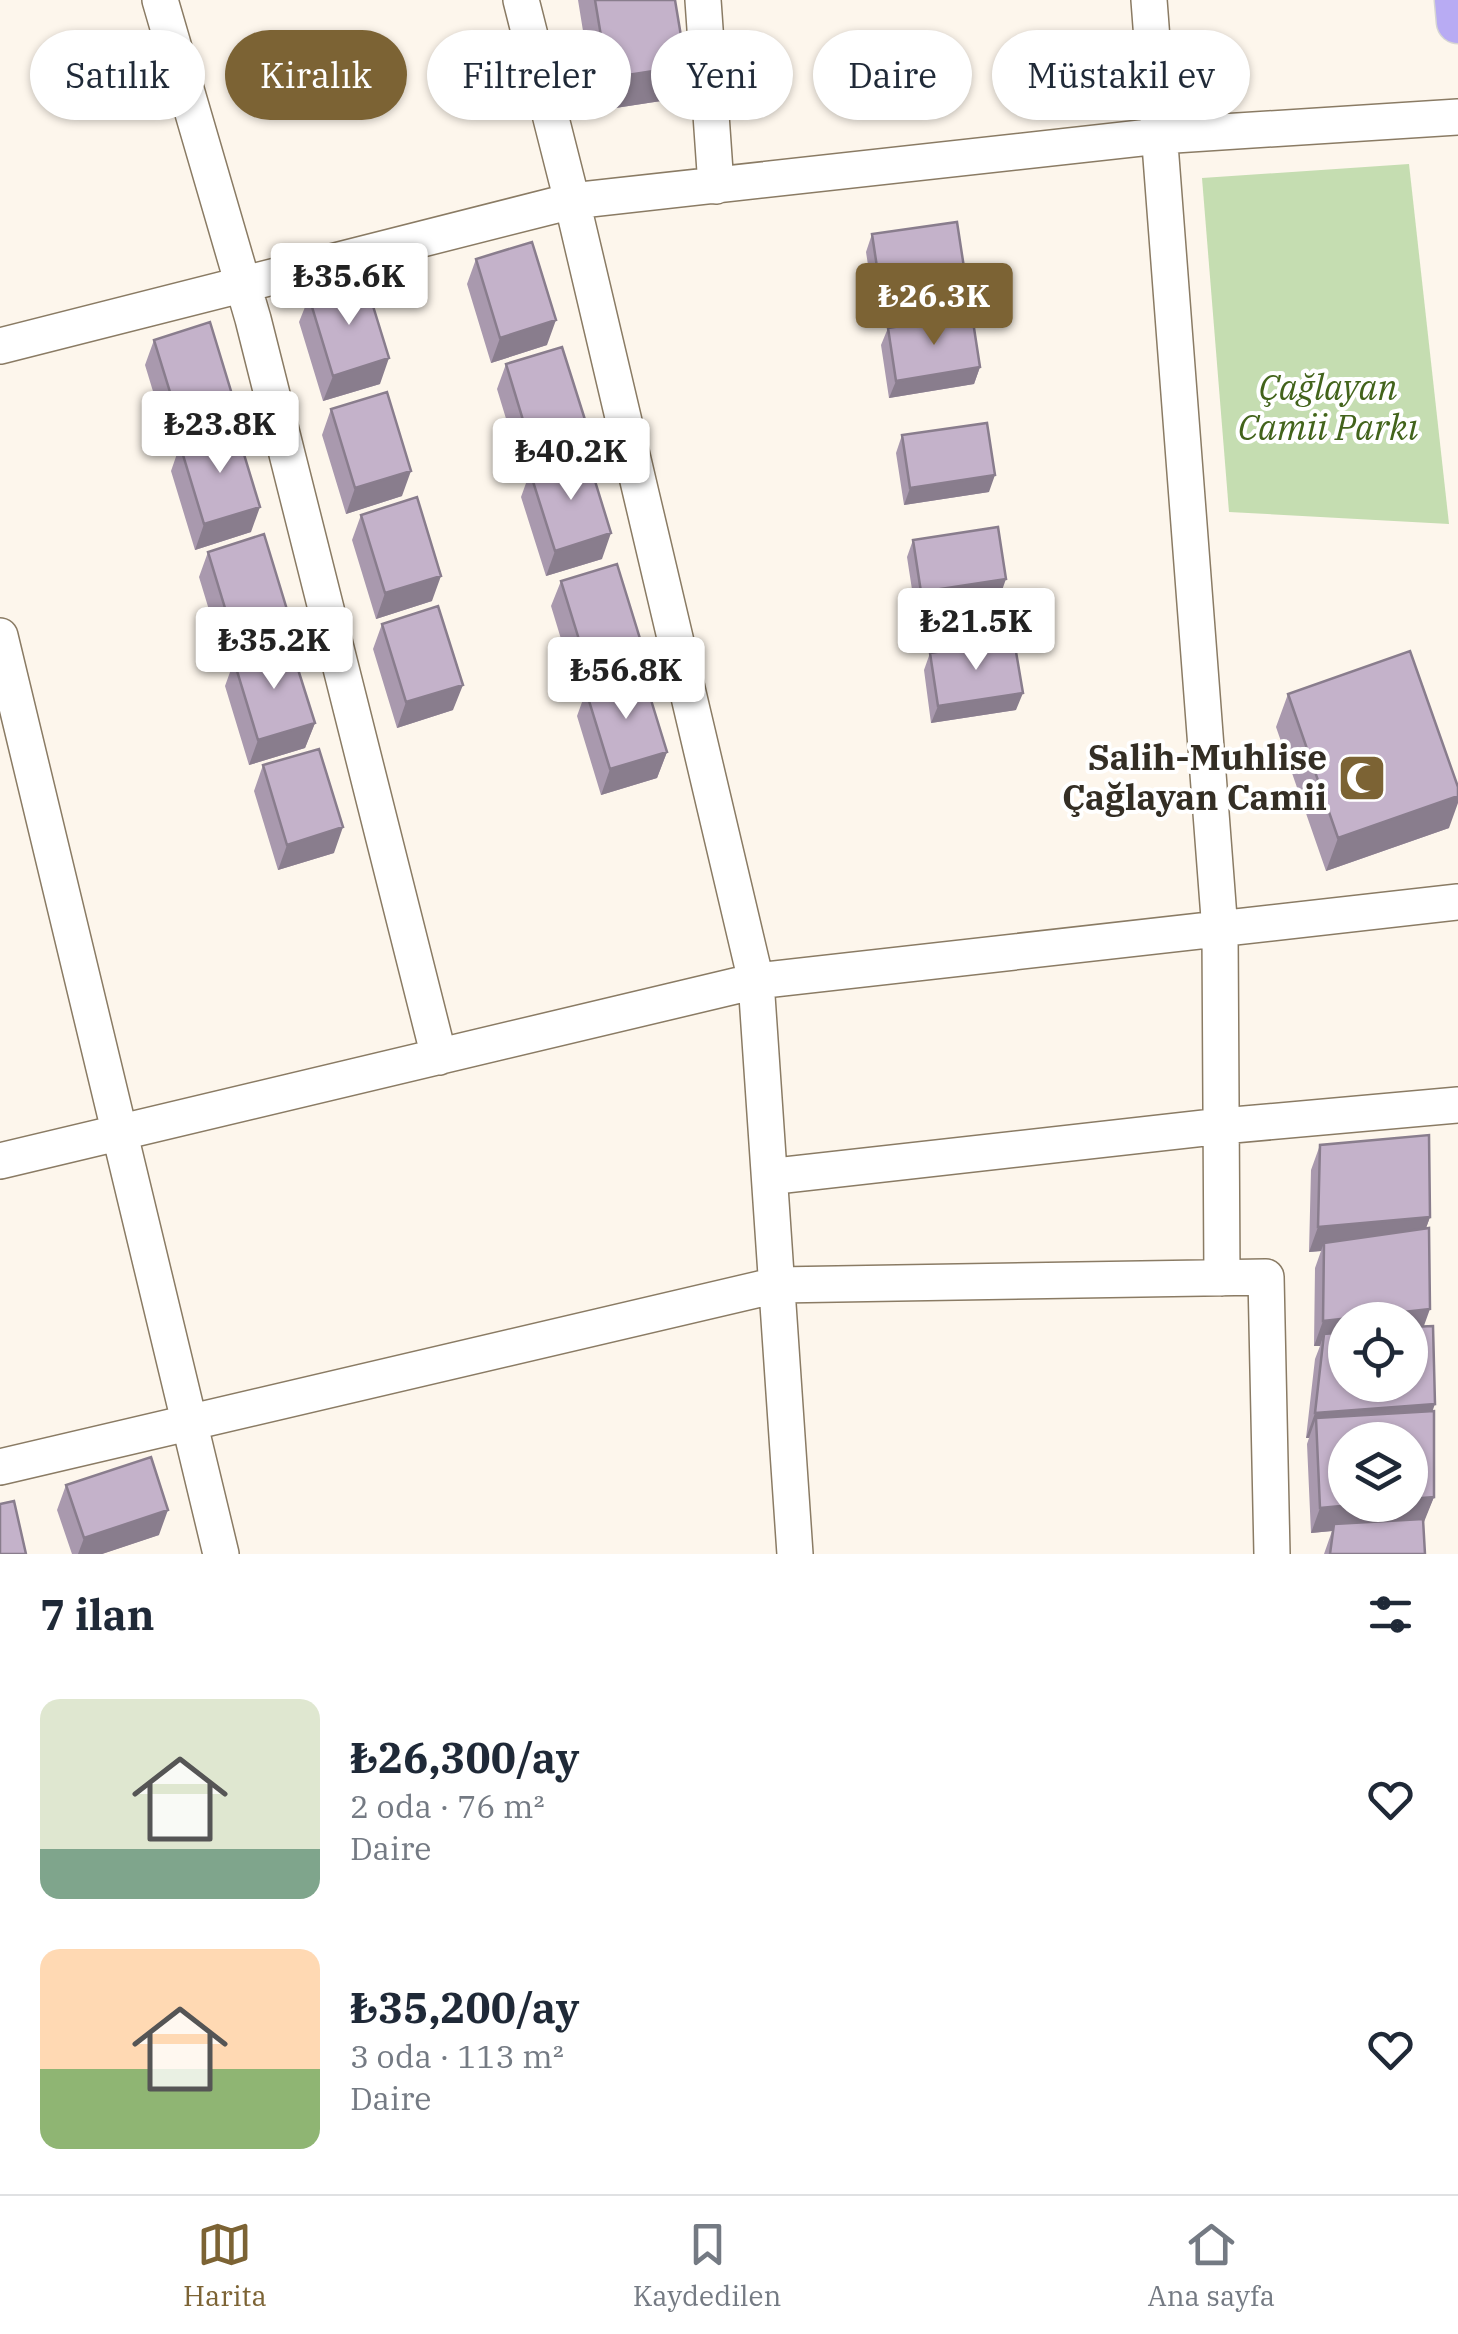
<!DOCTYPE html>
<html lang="tr">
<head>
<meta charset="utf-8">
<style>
	:root { --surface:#fff; --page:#f2f2f3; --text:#1f2937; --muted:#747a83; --line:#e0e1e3; --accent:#7c6334 }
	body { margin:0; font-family:"IBM Plex Serif",serif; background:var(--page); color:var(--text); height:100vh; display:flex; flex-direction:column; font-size:38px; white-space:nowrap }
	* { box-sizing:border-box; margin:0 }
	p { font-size:32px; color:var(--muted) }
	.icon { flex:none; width:55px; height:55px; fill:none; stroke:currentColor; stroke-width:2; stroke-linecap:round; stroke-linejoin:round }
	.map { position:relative; height:1554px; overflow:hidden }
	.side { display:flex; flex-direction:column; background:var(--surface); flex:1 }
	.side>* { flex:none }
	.hud { position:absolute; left:30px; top:30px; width:1400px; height:90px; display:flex; gap:20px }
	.buttons { position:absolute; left:1328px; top:1302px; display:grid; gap:20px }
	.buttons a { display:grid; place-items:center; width:100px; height:100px; border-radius:50%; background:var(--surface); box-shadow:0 2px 8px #0004; font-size:50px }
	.price { position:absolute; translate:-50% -85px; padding:0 22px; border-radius:10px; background:#fff; color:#222; font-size:32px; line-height:65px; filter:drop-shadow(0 2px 5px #0008) }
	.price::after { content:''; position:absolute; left:50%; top:60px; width:30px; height:22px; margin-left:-15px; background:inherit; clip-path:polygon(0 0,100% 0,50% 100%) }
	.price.active { background:var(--accent); color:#fff }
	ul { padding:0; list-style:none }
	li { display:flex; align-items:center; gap:30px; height:250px; padding:0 40px }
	li span { display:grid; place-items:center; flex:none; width:280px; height:200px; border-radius:20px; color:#555 }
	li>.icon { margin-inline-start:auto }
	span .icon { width:120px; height:120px; fill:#fffc; stroke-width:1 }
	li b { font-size:42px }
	h2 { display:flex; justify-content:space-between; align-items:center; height:120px; padding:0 40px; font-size:42px }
	.tag { padding:0 35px; border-radius:45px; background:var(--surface); box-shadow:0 2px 8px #0004; font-size:35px; line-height:90px }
	.tag.active { background:var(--accent); color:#fff }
	.tab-bar { display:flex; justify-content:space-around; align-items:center; height:140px; border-top:2px solid var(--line); background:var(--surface); font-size:28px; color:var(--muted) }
	.tab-bar a { display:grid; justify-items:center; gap:5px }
	.tab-bar .active { color:var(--accent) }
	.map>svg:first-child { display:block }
	.green { fill:#c5ddb1 }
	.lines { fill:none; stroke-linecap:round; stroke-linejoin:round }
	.minor-casing { stroke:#8a7b64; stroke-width:38 }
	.major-casing { stroke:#d6d5d3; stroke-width:45 }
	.minor { stroke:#fff; stroke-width:35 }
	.major { stroke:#b8abf3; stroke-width:42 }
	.wall { fill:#a999ae }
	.shaded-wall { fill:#897d8d }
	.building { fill:#c4b2ca; stroke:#897d8d; stroke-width:2.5 }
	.labels { text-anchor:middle; stroke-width:8; stroke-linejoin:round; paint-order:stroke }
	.park-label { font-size:35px; font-style:italic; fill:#42631b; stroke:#fff }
	.poi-label { font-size:35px; font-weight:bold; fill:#342e24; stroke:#fff; text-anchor:end }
</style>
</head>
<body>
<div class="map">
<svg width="1458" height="1554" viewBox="0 0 1458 1554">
	<rect width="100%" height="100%" fill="#fdf6ec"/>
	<path class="green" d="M 1409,164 L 1449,524 L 1229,512 L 1202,178 Z"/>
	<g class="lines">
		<g class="minor-casing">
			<path id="minor" d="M 160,0 L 253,319 L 439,1057
				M 703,0 L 716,186
				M 1149,0 L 1220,931 L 1222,1278
				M 0,346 L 572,201 L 1159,136 L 1458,117
				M 0,636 L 221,1554
				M 0,1161 L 756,981 L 572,201 L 521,0
				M 770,1173 L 785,1175 L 1222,1126 L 1458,1105
				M 0,1467 L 777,1285 L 1266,1277 L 1272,1554
				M 795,1554 L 756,981 L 1458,902"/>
		</g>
		<g class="major-casing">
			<path id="major" d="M 1456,0 L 1458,22"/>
		</g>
		<use href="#minor" class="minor"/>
		<use href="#major" class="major"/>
	</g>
	<path class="wall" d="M 578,0 L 675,0 L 674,99 L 596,111 Z
		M 872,234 L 965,274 L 959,291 L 874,304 L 866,252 Z
		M 476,259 L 547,345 L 491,363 L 467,284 Z
		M 309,297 L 380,384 L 323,401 L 299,322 Z
		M 888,328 L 980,367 L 974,384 L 889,398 L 881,345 Z
		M 154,340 L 225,426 L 169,444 L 145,365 Z
		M 506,364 L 587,426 L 578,451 L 521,468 L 497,389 Z
		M 331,409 L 402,496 L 346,514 L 322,435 Z
		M 902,435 L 989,492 L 904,505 L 896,453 Z
		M 180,445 L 251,532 L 195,550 L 171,471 Z
		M 530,472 L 602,559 L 546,576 L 521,497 Z
		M 361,515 L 432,601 L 376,619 L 352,540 Z
		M 913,540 L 1000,596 L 915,609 L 907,557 Z
		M 208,552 L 279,638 L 223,656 L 199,577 Z
		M 561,581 L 632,668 L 575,685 L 551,606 Z
		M 382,624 L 453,710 L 397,728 L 373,649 Z
		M 930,653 L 1016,710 L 931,723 L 924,670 Z
		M 234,661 L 315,723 L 305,748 L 249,765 L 225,686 Z
		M 586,691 L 667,752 L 657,778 L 601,795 L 577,716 Z
		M 1288,694 L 1449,828 L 1326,871 L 1276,727 Z
		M 263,765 L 334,853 L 278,870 L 254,791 Z
		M 1320,1145 L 1430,1217 L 1426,1228 L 1424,1326 L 1432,1411 L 1434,1497 L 1423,1522 L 1425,1554 L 1324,1554 L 1332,1531 L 1311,1533 L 1307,1444 L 1309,1438 L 1306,1438 L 1315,1359 L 1320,1346 L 1314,1346 L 1315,1268 L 1321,1251 L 1309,1252 L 1311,1170 Z
		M 66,1485 L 159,1535 L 102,1554 L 72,1554 L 57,1510 Z"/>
	<path class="shaded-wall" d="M 686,66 L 674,99 L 596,111 L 608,78 Z
		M 965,274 L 959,291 L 874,304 L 880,287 Z
		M 556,320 L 547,345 L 491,363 L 500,338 Z
		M 389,358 L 380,384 L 323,401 L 333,376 Z
		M 980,367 L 974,384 L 889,398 L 896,381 Z
		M 234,401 L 225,426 L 169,444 L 178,418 Z
		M 587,426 L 578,451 L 521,468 L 530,443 Z
		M 411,471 L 402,496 L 346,514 L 355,488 Z
		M 995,475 L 989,492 L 904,505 L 910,488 Z
		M 260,507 L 251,532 L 195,550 L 204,524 Z
		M 611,533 L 602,559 L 546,576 L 555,551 Z
		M 441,576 L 432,601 L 376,619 L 385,593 Z
		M 1006,579 L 1000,596 L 915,609 L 921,592 Z
		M 288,613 L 279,638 L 223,656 L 232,631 Z
		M 641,642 L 632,668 L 575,685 L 585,659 Z
		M 463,685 L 453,710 L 397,728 L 406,702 Z
		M 1023,693 L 1016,710 L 931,723 L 938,706 Z
		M 315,723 L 305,748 L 249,765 L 258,740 Z
		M 667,752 L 657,778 L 601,795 L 610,769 Z
		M 1458,796 L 1458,803 L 1449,828 L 1326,871 L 1338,838 Z
		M 343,827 L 334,853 L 278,870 L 287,845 Z
		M 1430,1217 L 1421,1242 L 1324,1243 L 1321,1251 L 1309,1252 L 1318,1227 Z
		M 1430,1309 L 1421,1334 L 1410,1336 L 1410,1320 L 1345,1320 L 1345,1343 L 1324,1334 L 1320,1346 L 1314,1346 L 1323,1321 Z
		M 1435,1404 L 1426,1429 L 1316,1418 L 1309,1438 L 1306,1438 L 1315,1413 Z
		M 1434,1497 L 1424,1522 L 1333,1531 L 1334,1524 L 1332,1531 L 1311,1533 L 1320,1508 L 1351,1505 L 1410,1505 L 1410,1499 Z
		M 168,1510 L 159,1535 L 102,1554 L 78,1554 L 84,1538 Z"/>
	<path class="building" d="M 595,0 L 675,0 L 686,66 L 608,78 Z
		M 957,222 L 965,274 L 880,287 L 872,234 Z
		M 532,242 L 556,320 L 500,338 L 476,259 Z
		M 365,280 L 389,358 L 333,376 L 309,297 Z
		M 972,315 L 980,367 L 896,381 L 888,328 Z
		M 210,322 L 234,401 L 178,418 L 154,340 Z
		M 562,347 L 587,426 L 530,443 L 506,364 Z
		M 387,392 L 411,471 L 355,488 L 331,409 Z
		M 987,423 L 995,475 L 910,488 L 902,435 Z
		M 236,428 L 260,507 L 204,524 L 180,445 Z
		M 587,455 L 611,533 L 555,551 L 530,472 Z
		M 417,497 L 441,576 L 385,593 L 361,515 Z
		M 998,527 L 1006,579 L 921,592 L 913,540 Z
		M 264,534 L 288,613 L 232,631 L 208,552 Z
		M 617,564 L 641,642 L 585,659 L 561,581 Z
		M 438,606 L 463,685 L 406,702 L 382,624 Z
		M 1014,640 L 1023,693 L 938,706 L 930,653 Z
		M 290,644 L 315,723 L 258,740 L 234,661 Z
		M 1410,651 L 1458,787 L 1458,796 L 1338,838 L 1288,694 Z
		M 643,674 L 667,752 L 610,769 L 586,691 Z
		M 319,749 L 343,827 L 287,845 L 263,765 Z
		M 1429,1135 L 1430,1217 L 1318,1227 L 1320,1145 Z
		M 1429,1228 L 1430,1309 L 1323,1321 L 1324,1243 Z
		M 1433,1326 L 1435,1404 L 1315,1413 L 1324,1334 L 1345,1332 L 1345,1385 L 1410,1385 L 1410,1327 Z
		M 1434,1411 L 1434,1497 L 1410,1499 L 1410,1440 L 1345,1440 L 1345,1505 L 1351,1505 L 1320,1508 L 1316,1418 Z
		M 151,1457 L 168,1510 L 84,1538 L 66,1485 Z
		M 14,1501 L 26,1554 L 0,1554 L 0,1504 Z
		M 1423,1519 L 1425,1554 L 1330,1554 L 1334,1524 Z"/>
	<defs>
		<g id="mosque-square" transform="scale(2.5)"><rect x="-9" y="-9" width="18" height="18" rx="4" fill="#7c6334" stroke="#fff"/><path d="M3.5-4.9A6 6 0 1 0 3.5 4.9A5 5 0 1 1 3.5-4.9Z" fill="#fff"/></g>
	</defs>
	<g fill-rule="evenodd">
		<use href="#mosque-square" x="1362" y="778"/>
	</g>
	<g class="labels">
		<g class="park-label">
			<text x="1328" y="400">Çağlayan<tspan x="1328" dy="40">Camii Parkı</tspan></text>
		</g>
		<g class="poi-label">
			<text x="1327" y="770">Salih-Muhlise<tspan x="1327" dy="40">Çağlayan Camii</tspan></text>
		</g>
	</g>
</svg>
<div class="buttons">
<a><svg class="icon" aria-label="locate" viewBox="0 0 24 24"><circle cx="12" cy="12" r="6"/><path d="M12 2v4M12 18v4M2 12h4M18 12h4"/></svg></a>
<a><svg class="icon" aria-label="layers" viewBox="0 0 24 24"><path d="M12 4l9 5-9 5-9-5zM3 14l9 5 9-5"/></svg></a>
</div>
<b class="price" style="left:349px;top:328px">₺35.6K</b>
<b class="price active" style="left:934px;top:348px">₺26.3K</b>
<b class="price" style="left:220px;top:476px">₺23.8K</b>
<b class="price" style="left:571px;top:503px">₺40.2K</b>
<b class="price" style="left:976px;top:673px">₺21.5K</b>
<b class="price" style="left:274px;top:692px">₺35.2K</b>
<b class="price" style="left:626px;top:722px">₺56.8K</b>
<div class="hud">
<a class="tag">Satılık</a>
<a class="tag active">Kiralık</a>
<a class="tag">Filtreler</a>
<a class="tag">Yeni</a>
<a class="tag">Daire</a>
<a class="tag">Müstakil ev</a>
</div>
</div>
<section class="side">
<h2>7 ilan<svg class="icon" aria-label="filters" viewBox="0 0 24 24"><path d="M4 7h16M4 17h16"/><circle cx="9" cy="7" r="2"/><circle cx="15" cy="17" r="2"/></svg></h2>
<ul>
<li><span style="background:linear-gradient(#dfe7d0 75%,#7fa58c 0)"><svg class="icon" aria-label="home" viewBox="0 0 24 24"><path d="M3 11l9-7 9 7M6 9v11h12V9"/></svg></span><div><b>₺26,300/ay</b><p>2 oda · 76 m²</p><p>Daire</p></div><svg class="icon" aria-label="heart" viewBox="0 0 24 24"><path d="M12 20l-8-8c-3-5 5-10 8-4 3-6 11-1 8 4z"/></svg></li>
<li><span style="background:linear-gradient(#ffd9b3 60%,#8fb573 0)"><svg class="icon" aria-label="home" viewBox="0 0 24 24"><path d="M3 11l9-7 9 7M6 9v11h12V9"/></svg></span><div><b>₺35,200/ay</b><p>3 oda · 113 m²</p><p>Daire</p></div><svg class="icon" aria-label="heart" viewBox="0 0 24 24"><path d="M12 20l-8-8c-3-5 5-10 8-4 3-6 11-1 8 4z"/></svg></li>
</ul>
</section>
<nav class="tab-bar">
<a class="active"><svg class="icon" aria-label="map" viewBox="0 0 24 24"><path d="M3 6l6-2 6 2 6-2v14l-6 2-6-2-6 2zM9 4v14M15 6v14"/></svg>Harita</a>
<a><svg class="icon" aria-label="saved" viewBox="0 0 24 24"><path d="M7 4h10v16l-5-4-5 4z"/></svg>Kaydedilen</a>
<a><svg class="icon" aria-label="home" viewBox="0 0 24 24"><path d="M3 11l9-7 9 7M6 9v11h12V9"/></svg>Ana sayfa</a>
</nav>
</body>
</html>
